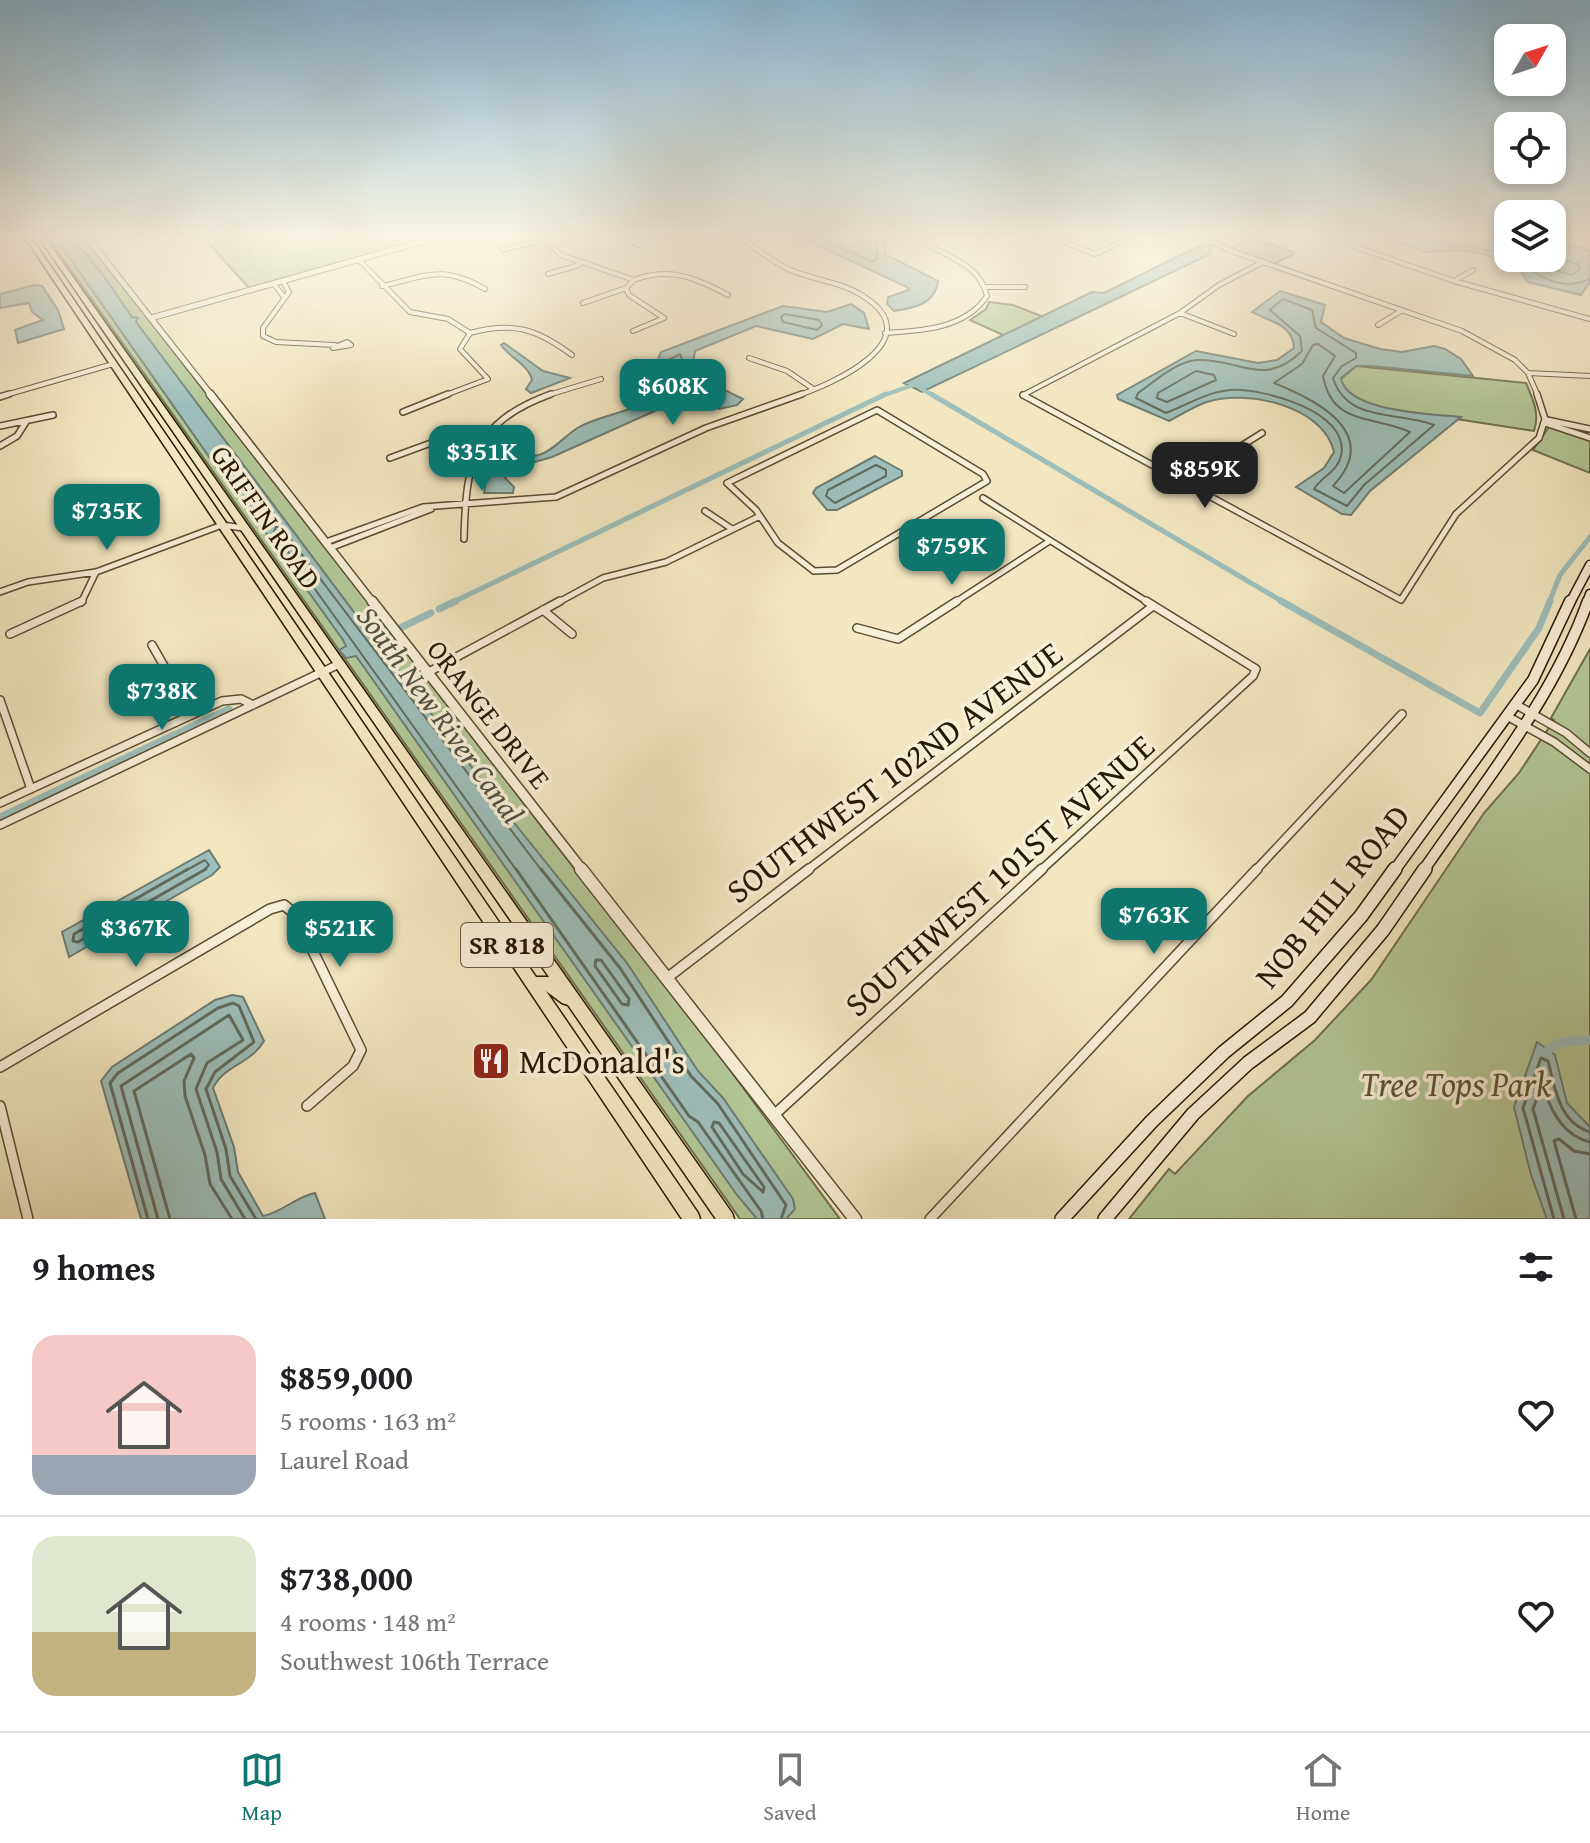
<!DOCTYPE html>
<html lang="en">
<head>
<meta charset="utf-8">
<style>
	:root { --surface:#fff; --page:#f2f2f2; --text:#202124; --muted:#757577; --line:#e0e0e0; --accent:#0f766e }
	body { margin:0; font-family:"Gentium Book Plus",serif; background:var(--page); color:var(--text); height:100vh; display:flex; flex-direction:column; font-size:30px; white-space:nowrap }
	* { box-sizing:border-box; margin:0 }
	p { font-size:26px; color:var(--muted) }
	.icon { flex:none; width:44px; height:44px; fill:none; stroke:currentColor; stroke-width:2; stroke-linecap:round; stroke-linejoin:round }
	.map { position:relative; height:1219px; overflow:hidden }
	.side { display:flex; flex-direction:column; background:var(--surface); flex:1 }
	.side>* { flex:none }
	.needle { width:52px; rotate:51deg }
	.fabs { position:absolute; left:1494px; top:24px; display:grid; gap:16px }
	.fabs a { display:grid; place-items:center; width:72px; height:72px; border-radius:16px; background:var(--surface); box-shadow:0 4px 12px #0003; font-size:40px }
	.price { position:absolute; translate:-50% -68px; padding:0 18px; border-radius:16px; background:var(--accent); color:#fff; font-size:26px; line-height:52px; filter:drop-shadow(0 2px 4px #0008) }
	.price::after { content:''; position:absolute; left:50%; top:48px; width:24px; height:18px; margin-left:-12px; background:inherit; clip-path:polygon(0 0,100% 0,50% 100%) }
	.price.on { background:#222; color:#fff }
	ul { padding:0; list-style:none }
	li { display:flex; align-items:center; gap:24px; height:200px; padding:0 32px }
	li+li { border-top:2px solid var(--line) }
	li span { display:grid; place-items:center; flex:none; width:224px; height:160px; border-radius:24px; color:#555 }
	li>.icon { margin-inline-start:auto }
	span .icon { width:96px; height:96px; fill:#fffc; stroke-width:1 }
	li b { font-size:34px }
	h2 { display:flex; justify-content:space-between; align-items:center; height:96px; padding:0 32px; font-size:34px }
	.tab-bar { display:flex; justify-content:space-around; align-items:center; height:112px; border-top:2px solid var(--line); background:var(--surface); font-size:22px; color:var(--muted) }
	.tab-bar a { display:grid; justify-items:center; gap:4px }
	.tab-bar .on { color:var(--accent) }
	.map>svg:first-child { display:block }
	.green { fill:#b4c797; stroke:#6d704d; stroke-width:2 }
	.water { fill:#9dbeba; stroke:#6d7c71; stroke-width:2 }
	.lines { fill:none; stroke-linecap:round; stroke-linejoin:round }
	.shore-far1 { stroke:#626b5e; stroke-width:2 }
	.shore { stroke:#626b5e; stroke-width:3 }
	.canal-far3 { stroke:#9dbeba; stroke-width:4 }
	.canal-far2 { stroke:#9dbeba; stroke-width:5 }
	.canal-far1 { stroke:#9dbeba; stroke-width:7 }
	.canal { stroke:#9dbeba; stroke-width:9 }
	.minor-far3-casing { stroke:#594c32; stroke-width:6 }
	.minor-far2-casing { stroke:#594c32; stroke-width:8 }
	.minor-far1-casing { stroke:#594c32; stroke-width:10 }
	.minor-casing { stroke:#594c32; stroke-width:12 }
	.tertiary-far3-casing { stroke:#594c32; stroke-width:7 }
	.tertiary-far2-casing { stroke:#594c32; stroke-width:10 }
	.tertiary-far1-casing { stroke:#594c32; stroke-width:12 }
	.tertiary-casing { stroke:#594c32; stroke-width:15 }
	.secondary-far2-casing { stroke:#261803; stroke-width:11 }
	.secondary-far1-casing { stroke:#261803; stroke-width:13 }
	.secondary-casing { stroke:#261803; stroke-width:16 }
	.primary-casing { stroke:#261803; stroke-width:3 }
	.minor-far3 { stroke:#f7efd7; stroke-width:4 }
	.minor-far2 { stroke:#f7efd7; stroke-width:5 }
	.minor-far1 { stroke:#f7efd7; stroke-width:7 }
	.minor { stroke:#f7efd7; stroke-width:9 }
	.tertiary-far3 { stroke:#f7efd7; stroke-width:5 }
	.tertiary-far2 { stroke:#f7efd7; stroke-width:7 }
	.tertiary-far1 { stroke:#f7efd7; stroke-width:9 }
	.tertiary { stroke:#f7efd7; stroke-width:12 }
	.secondary-far2 { stroke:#f7efd7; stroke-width:8 }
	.secondary-far1 { stroke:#f7efd7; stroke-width:10 }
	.secondary { stroke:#f7efd7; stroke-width:13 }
	.primary { fill:#f2e7c1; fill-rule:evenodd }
	.labels { text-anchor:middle; stroke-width:7; stroke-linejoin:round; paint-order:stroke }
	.shield { fill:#f7efd7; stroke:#655843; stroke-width:2 }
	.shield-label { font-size:26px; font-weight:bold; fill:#261803 }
	.street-label { font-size:28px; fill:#261803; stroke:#f7efd7 }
	.water-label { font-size:30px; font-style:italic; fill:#505243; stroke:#f7efd7 }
	.near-street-label { font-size:34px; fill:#261803; stroke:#f7efd7 }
	.near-poi-label { font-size:34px; fill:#261803; stroke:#f7efd7; text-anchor:start }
	.near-park-label { font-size:34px; font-style:italic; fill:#585537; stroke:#f7efd7 }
</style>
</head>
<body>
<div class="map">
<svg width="1590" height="1219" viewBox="0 0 1590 1219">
	<rect width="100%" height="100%" fill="#f2e7c1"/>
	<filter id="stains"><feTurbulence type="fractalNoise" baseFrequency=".0025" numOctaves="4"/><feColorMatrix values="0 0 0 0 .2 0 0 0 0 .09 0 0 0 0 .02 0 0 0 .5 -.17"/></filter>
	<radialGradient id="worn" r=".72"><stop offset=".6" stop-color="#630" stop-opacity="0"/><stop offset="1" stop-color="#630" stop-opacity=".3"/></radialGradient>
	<path class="green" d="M 47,236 L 84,236 L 716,1051 L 840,1219 L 740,1219 Z
		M 202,236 L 433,236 L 249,288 Z
		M 1253,238 L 1296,253 L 1274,264 L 1231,248 Z
		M 989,302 L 1013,305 L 1044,317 L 1005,336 L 970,320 L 986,309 Z
		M 1356,366 L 1526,383 C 1533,400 1540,413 1534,431 L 1378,407 C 1364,401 1344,395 1341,379 Z
		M 1549,427 L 1590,439 L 1590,473 L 1533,450 Z
		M 1590,649 L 1590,1219 L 1129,1219 L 1169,1169 L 1175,1174 L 1248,1096 L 1315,1040 L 1371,980 L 1484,813 L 1519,773 L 1554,720 L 1551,718 Z"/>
	<path class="water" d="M 54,236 L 71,236 L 101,272 L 132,317 L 138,318 L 136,322 L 366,628 L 381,642 L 381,647 L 507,814 L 627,963 L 698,1071 L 723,1098 L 793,1199 L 795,1209 L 786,1219 L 757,1219 L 737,1195 L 356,656 L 346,658 L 339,650 L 346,646 L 343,640 L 234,488 L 224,478 Z
		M 797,236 L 886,236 L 885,254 L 938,281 C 935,304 914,308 894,311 L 887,304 L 888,297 L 909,290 L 907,287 Z
		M 1508,236 L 1508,258 L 1552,258 L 1552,238 L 1590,251 L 1590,282 L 1581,295 L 1528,282 L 1519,269 L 1488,255 L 1461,250 L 1426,252 L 1383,238 Z
		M 1203,244 L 1211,246 L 1210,254 L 922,392 L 904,383 L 1092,292 L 1104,293 Z
		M 35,285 L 42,286 L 58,310 L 64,329 L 18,343 L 15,330 L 43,320 L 32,312 L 29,303 L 0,308 L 0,294 Z
		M 1280,291 L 1325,305 L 1321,322 L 1344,338 L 1380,349 L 1402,352 L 1434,346 L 1445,349 L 1461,359 L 1473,376 L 1371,366 L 1356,366 L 1341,378 C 1346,412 1433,414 1461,417 L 1370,491 L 1351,515 L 1342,514 L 1296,487 L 1324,468 L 1334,452 C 1324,406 1247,389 1207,402 C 1194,406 1181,415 1169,421 L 1118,399 L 1117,395 L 1196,351 L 1258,363 L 1277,360 L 1294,348 C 1293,324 1270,322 1252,312 Z
		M 851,304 L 864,313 L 869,329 L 843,324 L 813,339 L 756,326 L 695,351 L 692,370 L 700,378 L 743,399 L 737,405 L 719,409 L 698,396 L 677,401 L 552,457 L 514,468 L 505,478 L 514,487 L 513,493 L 484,493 L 490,456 C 505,449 523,459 539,455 C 555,450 565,435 579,427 C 606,412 650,412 665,382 L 657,362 L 661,352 L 783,306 L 827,312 Z
		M 504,343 L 543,371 L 570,378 L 531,393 L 526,389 L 532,380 C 529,365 509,357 501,345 Z
		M 875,456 L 902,471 L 902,476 L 837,510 L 827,510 L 813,493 L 816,488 Z
		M 209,850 L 220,867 L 212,875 L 69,957 L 62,932 Z
		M 232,995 L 243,997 L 264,1041 C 251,1064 224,1065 213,1088 L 234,1147 L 238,1172 L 263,1216 C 283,1212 295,1197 315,1193 L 325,1219 L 141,1219 L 101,1081 L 112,1067 L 215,1000 Z
		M 1537,1042 L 1555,1055 L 1567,1103 L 1590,1127 L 1590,1219 L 1547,1219 L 1531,1175 L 1514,1107 Z"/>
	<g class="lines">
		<path class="shore-far1" d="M 814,236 L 873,262 L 877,258 L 876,236
			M 1403,236 L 1508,254
			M 1517,258 C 1537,277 1563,292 1590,279
			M 1534,258 L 1543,267 L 1572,275 L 1579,270 L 1578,264 L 1552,257
			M 1283,299 L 1312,310 L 1316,328 L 1356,353 L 1356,358 L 1342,366 L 1333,378 C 1347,423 1398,411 1434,425 L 1364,485 L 1347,506 L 1314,489 C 1321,477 1338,471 1341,456 C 1351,411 1262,388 1230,390 C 1207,392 1187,405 1166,413 L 1136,398 L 1138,393 C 1154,382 1177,361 1197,360 C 1240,358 1263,389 1302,351 L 1300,336 L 1270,310 Z
			M 785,314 L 819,320 L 822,325 L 817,330 L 783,322 L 781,317 Z
			M 1318,344 L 1335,356 L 1323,376 C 1332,426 1373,415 1410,432 L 1344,493 L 1333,486 C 1382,434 1319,401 1274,383 L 1302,364 L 1313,345 Z
			M 680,354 L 693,385 L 675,392 L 667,361 Z
			M 1196,371 L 1214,375 L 1216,380 L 1167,402 L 1157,398 L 1158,393 Z
			M 876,465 L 886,470 L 886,476 L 835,503 L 826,496 L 828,490 Z
			M 185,871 L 205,860 L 209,865 L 203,871
			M 517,871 L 274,532 L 276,527 L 281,527 L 542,871"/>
		<path class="shore" d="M 188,869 L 74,934 L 73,941 L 78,942 L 206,869
			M 516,869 L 689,1116 L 698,1122 L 761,1211 L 763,1219
			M 541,869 L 620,968 L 691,1076 L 718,1104 L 786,1205 L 781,1219
			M 596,960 L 601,960 L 629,999 L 628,1005 L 622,1004 L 595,966 Z
			M 714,1122 L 719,1123 L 764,1187 L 763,1192 L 743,1174 L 712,1127 Z
			M 148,1219 L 110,1083 L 118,1073 L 218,1008 L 233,1003 L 239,1006 L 254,1042 L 215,1072 L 206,1089 L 226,1149 L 230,1176 L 256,1219
			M 158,1219 L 121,1086 L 229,1015 L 243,1040 L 207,1063 L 196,1089 L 217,1152 L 221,1179 L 245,1219
			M 170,1219 L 134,1091 L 191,1054 L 194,1058 L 184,1081 L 185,1096 L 205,1155 L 210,1184 L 232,1219
			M 1554,1219 L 1523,1108 L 1541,1058 L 1548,1061 C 1555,1089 1559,1122 1590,1132
			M 1564,1219 L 1533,1109 L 1539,1092 L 1545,1092 C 1553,1115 1565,1136 1590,1142
			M 1576,1219 L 1554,1141 L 1559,1139 L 1574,1151 L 1590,1154"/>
		<path class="canal-far3" d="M 920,388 L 934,396
			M 882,396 L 913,385"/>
		<path class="canal-far2" d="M 931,394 L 1285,603
			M 451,603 L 886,394
			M 1549,603 L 1560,575 L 1590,537"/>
		<path class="canal-far1" d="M 1281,601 L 1480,713 L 1539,628 L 1550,601
			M 439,609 L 456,601
			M 400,628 L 431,613
			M 0,817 L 229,709"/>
		<path class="canal" d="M 1548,1050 L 1562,1042 L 1590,1040"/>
		<g class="minor-far3-casing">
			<path id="minor-far3" d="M 624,236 L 638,245
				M 736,236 C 754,245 769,260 788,269 C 812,280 840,281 863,296 C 933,340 831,385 796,396
				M 1049,236 L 1095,254 L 1134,236
				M 1200,236 L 1231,251 L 1462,331 L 1515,360 L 1528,373 L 1538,396
				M 1324,236 L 1454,281 L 1590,319
				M 545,239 L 561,255 L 634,280 L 626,288 L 629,295 L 664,318 L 633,331
				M 503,250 L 545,239
				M 359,260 L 410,312 L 448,319 L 470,333 L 460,349 L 488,379 L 443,396
				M 548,274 L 579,265
				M 634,280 C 669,266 696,278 728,295
				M 283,281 L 289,292 L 263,328 L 263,336 L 276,342 L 335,345
				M 1454,281 L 1473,270
				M 274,284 L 284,297
				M 382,286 C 427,276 442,264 485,289
				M 985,287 L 1025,287
				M 583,303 L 626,288
				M 1180,313 L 1234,334
				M 1378,325 L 1401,311
				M 470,333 C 513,321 537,329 572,355
				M 885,333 C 921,331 965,329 987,296 C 981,269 957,260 934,248
				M 347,342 L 351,345 L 333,348 Z
				M 749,358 L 787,371 L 812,388
				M 1528,373 L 1590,376
				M 1023,395 L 1026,396
				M 1023,395 L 1180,313 L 1219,285 L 1263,262
				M 2,396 L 113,364
				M 545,396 L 601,379"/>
		</g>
		<g class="minor-far2-casing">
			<path id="minor-far2" d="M 1023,395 L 1401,600 L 1456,514 L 1539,438 L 1545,419 L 1537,394
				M 0,397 L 9,394
				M 877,410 L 983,474 L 987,481 L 837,570 L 814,571 L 778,543 L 756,510 L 727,483 Z
				M 403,412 L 448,394
				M 1547,420 L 1590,429
				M 1545,423 L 1590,438
				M 0,426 L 53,415
				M 0,446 L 17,436 L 26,422
				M 390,458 L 439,440 L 483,441
				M 1184,482 L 1262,433
				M 983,498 L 1149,603
				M 705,511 L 732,529
				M 464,539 C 466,463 472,423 551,394
				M 326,542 L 423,507 L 556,497 L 706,428 L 802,394
				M 330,548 L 431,509
				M 0,592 L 28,582 L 96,572 L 222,525 L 243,528
				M 81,603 L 96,572
				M 557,603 L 603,578 L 666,562 L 760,516
				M 954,603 L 1048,542"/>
		</g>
		<g class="minor-far1-casing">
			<path id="minor-far1" d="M 543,610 L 572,634
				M 857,628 L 898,639 L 957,601
				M 10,634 L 82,601
				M 152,645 L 192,715
				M 427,673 L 560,601
				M 0,700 L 31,789
				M 1515,704 L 1566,733 L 1590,753
				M 1507,716 L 1554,742 L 1590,769
				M 0,803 L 222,701 L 241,699 L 253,705
				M 0,825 L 337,665
				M 806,871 L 1153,606
				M 1040,871 L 1253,676 L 1256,669 L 1146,601
				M 1255,871 L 1402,714"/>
		</g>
		<g class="minor-casing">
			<path id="minor" d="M 284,905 L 295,914 L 361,1050 L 353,1066 L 307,1106
				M 667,978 L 809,869
				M 0,1067 L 270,909 L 284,905
				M 0,1106 L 28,1219
				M 773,1116 L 1042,869
				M 930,1219 L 1257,869"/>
		</g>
		<g class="tertiary-far3-casing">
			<path id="tertiary-far3" d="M 86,236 L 212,396
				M 151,318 L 442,236"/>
		</g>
		<g class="tertiary-far2-casing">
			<path id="tertiary-far2" d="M 210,394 L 373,603"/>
		</g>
		<g class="tertiary-far1-casing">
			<path id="tertiary-far1" d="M 372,601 L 583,871"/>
		</g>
		<g class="tertiary-casing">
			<path id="tertiary" d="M 581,869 L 855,1219"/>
		</g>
		<g class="secondary-far2-casing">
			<path id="secondary-far2" d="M 1570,603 L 1590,565
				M 1587,603 L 1590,594"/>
		</g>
		<g class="secondary-far1-casing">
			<path id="secondary-far1" d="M 1394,871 L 1533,680 L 1570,601
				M 1423,871 C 1482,785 1552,701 1588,601"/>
		</g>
		<g class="secondary-casing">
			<path id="secondary" d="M 1062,1219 L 1152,1121 L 1224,1052 L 1287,1001 L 1361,916 L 1395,869
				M 1105,1219 L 1193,1114 L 1248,1063 L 1310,1017 L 1383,930 L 1425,869"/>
		</g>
		<g class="primary-casing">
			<path id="primary" d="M 24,236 L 30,236 L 503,928 L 520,934 L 38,236 L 44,236 L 732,1213 L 734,1219 L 716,1219 L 568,1005 L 562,1003 L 546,991 L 698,1213 L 700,1219 L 682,1219 ZM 515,946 L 520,947 L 528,947 L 549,977 L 536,977 Z"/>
		</g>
		<use href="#minor-far3" class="minor-far3"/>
		<use href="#minor-far2" class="minor-far2"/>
		<use href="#minor-far1" class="minor-far1"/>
		<use href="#minor" class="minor"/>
		<use href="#tertiary-far3" class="tertiary-far3"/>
		<use href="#tertiary-far2" class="tertiary-far2"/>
		<use href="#tertiary-far1" class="tertiary-far1"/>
		<use href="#tertiary" class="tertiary"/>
		<use href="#secondary-far2" class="secondary-far2"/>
		<use href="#secondary-far1" class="secondary-far1"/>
		<use href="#secondary" class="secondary"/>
		<use href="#primary" class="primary"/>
	</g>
	<linearGradient id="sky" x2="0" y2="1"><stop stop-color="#8ab8d6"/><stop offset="0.58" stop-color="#f9f4e3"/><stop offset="1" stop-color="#f9f4e3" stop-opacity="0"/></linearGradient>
	<rect width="1590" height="407" fill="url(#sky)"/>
	<defs>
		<g id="restaurant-square" transform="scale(2)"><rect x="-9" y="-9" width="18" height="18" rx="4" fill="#8f2418" stroke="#f7efd7"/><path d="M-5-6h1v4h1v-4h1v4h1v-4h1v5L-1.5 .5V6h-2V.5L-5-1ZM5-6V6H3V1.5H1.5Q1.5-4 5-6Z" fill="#fff"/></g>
	</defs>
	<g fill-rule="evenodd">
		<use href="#restaurant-square" x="491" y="1061"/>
	</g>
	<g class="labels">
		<rect class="shield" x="461" y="923" width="92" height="44" rx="6"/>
		<g class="shield-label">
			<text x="507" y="954">SR 818</text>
		</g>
		<g class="street-label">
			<text transform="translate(266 517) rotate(55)" y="10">GRIFFIN ROAD</text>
			<text transform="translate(489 714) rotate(52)" y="10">ORANGE DRIVE</text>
		</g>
		<g class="water-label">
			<text transform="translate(440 715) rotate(54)" y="10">South New River Canal</text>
		</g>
		<g class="near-street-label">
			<text transform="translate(894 772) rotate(-37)" y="12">SOUTHWEST 102ND AVENUE</text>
			<text transform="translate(999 875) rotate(-42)" y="12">SOUTHWEST 101ST AVENUE</text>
			<text transform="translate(1332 896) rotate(-51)" y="12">NOB HILL ROAD</text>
		</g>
		<g class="near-poi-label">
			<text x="519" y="1073">McDonald's</text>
		</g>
		<g class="near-park-label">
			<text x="1456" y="1096">Tree Tops Park</text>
		</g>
	</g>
	<rect width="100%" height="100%" filter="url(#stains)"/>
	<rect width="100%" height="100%" fill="url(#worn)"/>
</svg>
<div class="fabs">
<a><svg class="needle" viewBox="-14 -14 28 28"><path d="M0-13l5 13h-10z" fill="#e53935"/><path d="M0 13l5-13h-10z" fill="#757577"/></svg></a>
<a><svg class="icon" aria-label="locate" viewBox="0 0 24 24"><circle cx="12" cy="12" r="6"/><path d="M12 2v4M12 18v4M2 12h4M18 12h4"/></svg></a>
<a><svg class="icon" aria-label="layers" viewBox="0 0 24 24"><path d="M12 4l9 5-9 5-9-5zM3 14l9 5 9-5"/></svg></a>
</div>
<b class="price" style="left:673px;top:427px">$608K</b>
<b class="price" style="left:482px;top:493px">$351K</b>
<b class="price on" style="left:1205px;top:510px">$859K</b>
<b class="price" style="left:107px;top:552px">$735K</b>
<b class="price" style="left:952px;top:587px">$759K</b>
<b class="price" style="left:162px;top:732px">$738K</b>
<b class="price" style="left:1154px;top:956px">$763K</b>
<b class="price" style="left:136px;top:969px">$367K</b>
<b class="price" style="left:340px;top:969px">$521K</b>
</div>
<section class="side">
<h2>9 homes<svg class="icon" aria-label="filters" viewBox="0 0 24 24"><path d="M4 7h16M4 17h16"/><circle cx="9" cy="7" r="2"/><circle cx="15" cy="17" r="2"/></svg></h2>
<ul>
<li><span style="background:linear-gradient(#f6c9c9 75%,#9aa5b1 0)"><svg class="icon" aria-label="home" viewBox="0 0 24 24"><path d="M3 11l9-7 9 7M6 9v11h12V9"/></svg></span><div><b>$859,000</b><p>5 rooms · 163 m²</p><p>Laurel Road</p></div><svg class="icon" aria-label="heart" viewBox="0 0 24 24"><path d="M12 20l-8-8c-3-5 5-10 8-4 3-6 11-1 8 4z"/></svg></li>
<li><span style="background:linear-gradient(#dfe7d0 60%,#c2b280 0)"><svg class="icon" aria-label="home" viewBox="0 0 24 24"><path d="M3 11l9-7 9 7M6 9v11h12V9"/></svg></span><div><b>$738,000</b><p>4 rooms · 148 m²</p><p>Southwest 106th Terrace</p></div><svg class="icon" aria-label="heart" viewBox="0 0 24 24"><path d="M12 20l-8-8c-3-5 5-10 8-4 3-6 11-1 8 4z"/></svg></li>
</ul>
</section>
<nav class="tab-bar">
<a class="on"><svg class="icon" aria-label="map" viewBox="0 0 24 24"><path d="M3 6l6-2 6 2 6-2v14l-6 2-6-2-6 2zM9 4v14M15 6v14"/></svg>Map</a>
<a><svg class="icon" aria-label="saved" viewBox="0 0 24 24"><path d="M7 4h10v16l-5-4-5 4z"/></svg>Saved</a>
<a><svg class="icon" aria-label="home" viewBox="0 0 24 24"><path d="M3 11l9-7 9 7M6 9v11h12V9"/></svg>Home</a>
</nav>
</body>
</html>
